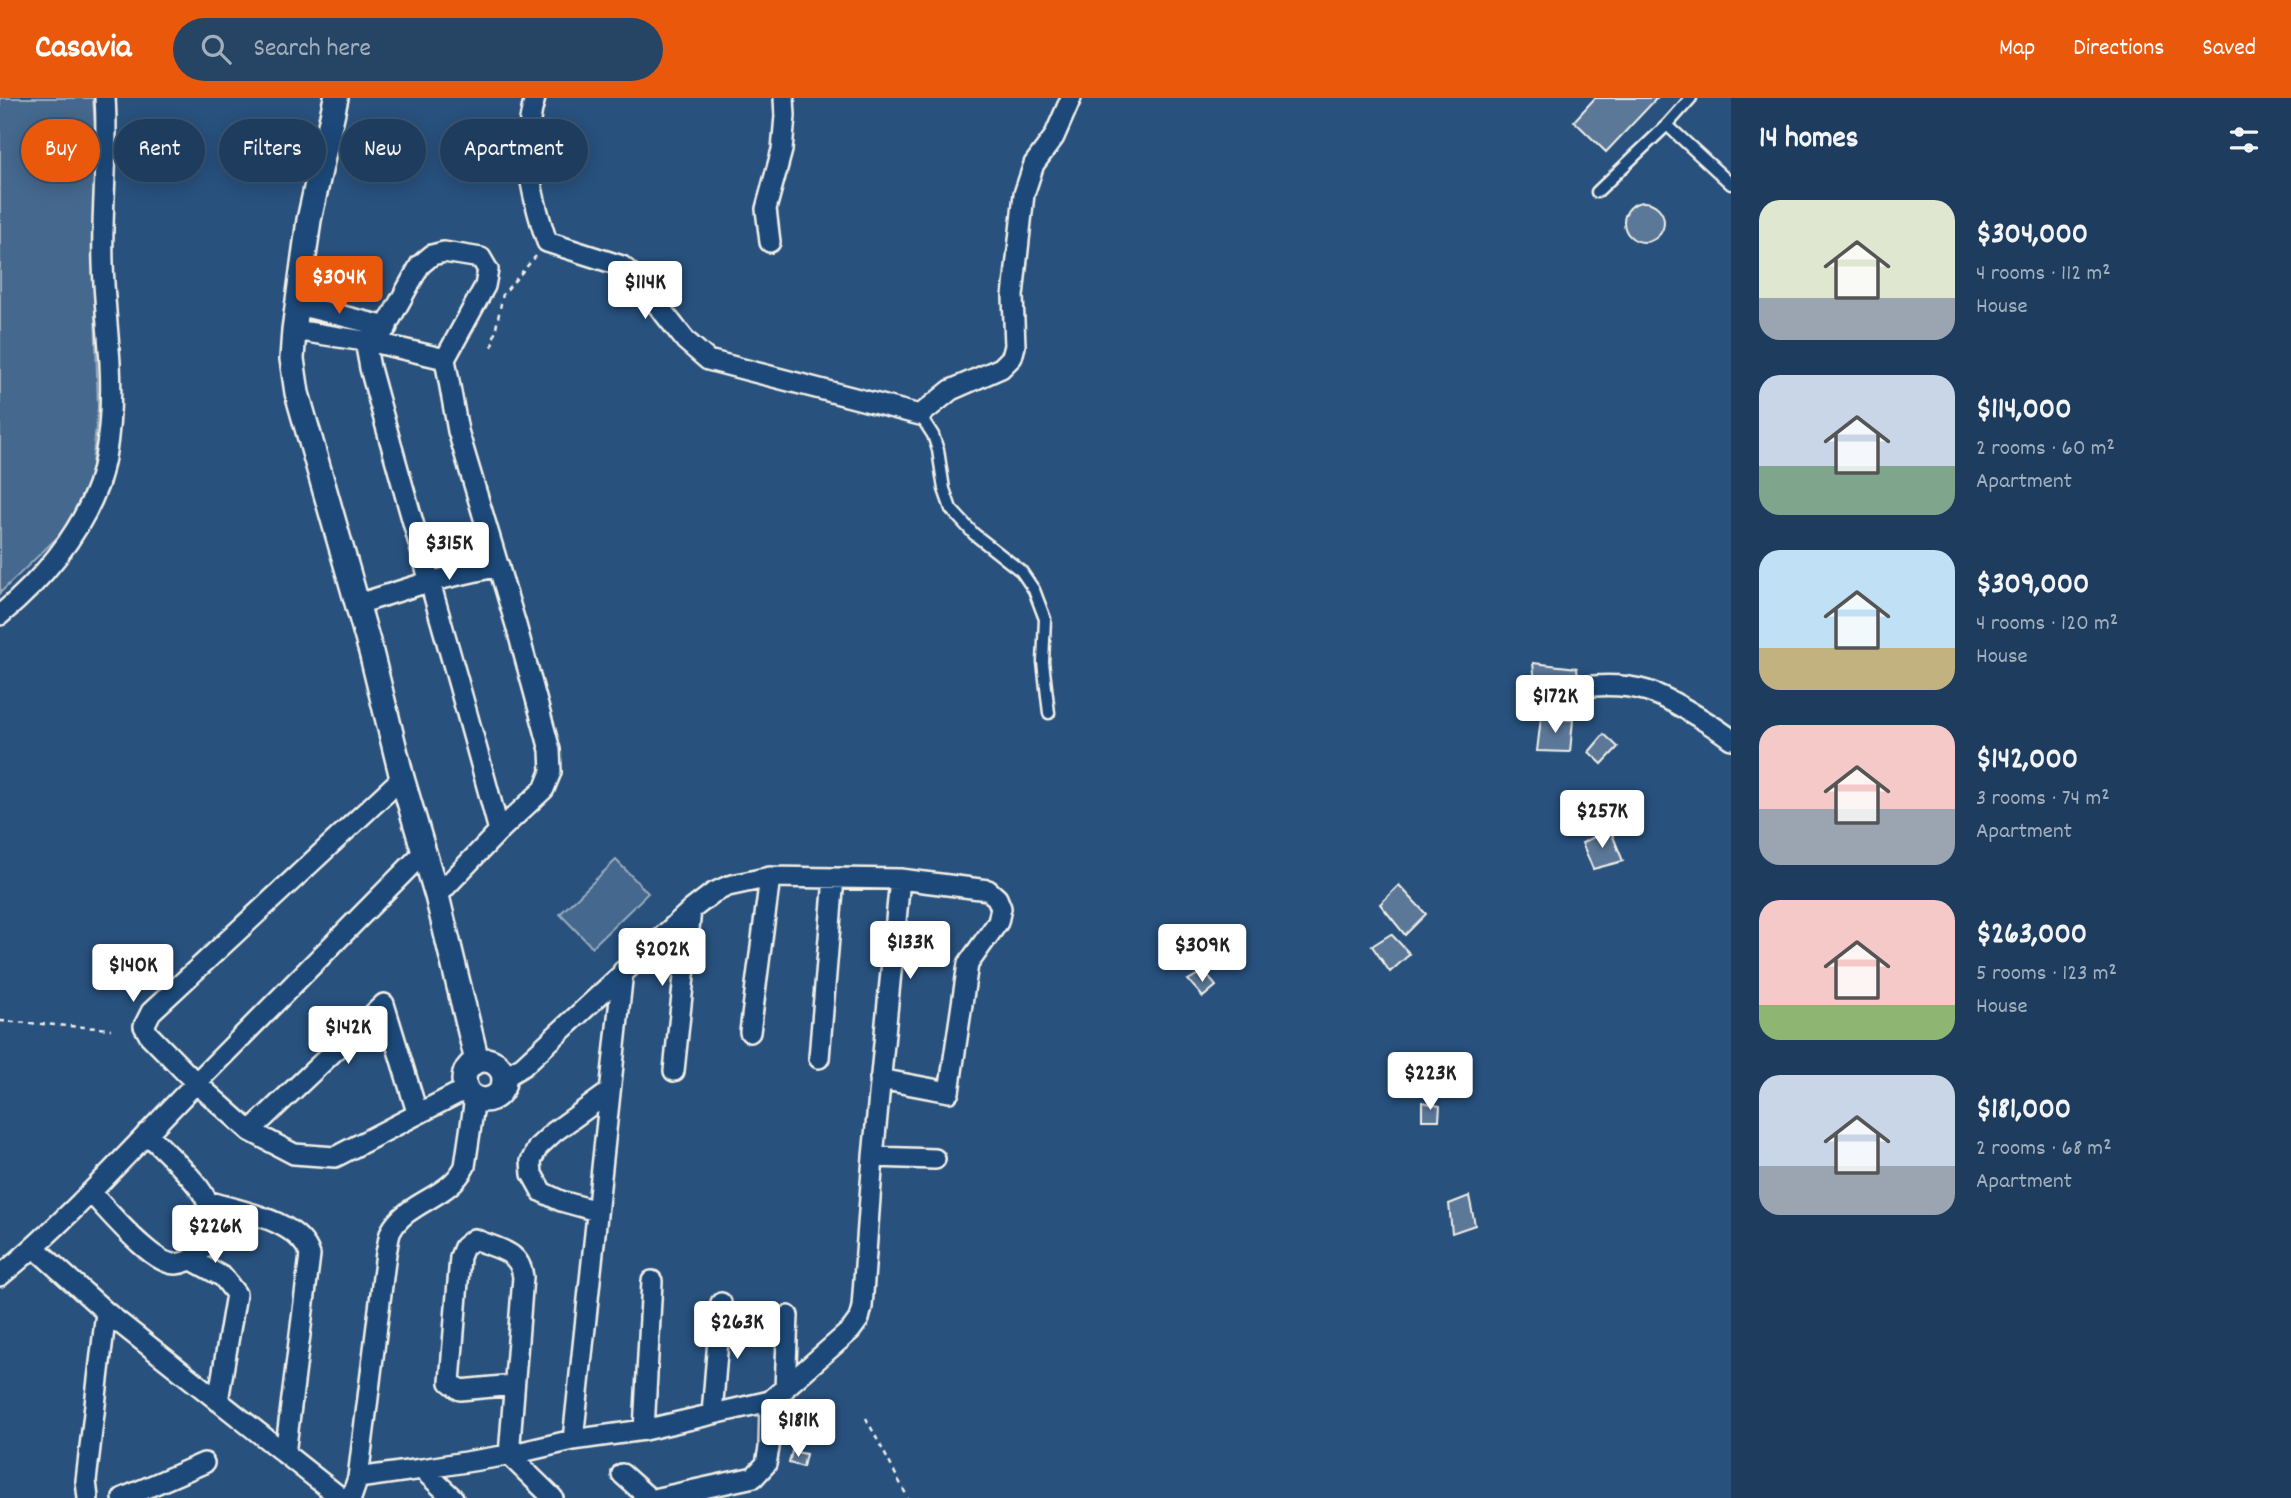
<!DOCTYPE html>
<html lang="en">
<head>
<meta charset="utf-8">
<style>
	:root { --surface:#1e3d5e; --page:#264464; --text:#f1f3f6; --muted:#a1aebc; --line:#3c5673; --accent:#ea580c }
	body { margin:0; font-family:Dekko,sans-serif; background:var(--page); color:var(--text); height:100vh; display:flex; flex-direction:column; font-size:26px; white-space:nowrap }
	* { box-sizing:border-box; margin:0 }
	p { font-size:23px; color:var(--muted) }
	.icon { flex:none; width:38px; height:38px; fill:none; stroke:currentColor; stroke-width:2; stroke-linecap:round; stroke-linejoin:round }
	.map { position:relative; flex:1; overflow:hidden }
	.details { display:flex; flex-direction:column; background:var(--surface); width:560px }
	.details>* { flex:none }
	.banner { position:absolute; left:21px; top:21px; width:665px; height:63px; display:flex; gap:14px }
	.price { position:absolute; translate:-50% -60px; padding:0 16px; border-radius:7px; background:#fff; color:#222; font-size:23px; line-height:46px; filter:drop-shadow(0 2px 4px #0008) }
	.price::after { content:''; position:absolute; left:50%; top:42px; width:21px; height:16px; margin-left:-10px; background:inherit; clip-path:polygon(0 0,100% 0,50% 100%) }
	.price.selected { background:var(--accent); color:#fff }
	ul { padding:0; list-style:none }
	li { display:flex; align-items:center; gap:21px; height:175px; padding:0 28px }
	li span { display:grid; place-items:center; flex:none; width:196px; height:140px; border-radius:21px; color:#555 }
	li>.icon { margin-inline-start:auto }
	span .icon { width:84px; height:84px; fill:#fffc; stroke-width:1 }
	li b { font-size:30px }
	h2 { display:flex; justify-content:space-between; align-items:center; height:84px; padding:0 28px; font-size:30px }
	.chip { padding:0 24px; border-radius:32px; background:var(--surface); box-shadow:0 4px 18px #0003,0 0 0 2px var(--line); font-size:24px; line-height:63px }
	.chip.selected { background:var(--accent); color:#fff }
	header { display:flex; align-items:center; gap:42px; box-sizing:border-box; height:98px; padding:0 35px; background:var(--accent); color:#fff }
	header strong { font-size:33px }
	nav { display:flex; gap:38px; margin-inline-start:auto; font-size:24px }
	.search { width:490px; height:63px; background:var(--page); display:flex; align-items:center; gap:18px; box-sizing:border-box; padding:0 24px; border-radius:38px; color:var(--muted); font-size:26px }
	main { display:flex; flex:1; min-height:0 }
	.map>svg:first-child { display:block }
	.green { fill:#45688e; stroke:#9cacbb; stroke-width:2 }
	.building { fill:#5b7899; stroke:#f4f1e8; stroke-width:2 }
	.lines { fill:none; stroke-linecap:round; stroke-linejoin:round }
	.service-casing { stroke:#f4f1e8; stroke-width:15 }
	.minor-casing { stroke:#f4f1e8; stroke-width:24 }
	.tertiary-casing { stroke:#f4f1e8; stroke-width:28 }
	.path { stroke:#f4f1e8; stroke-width:2.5; stroke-dasharray:5 5; stroke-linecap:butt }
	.service { stroke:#1f4a7a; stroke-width:10 }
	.minor { stroke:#1f4a7a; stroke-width:19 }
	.tertiary { stroke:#1f4a7a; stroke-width:23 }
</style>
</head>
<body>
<header>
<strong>Casavia</strong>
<div class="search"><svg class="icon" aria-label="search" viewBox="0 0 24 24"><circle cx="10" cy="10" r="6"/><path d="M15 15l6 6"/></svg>Search here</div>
<nav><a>Map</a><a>Directions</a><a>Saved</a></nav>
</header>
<main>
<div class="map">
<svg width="1731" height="1400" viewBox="0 0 1731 1400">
	<rect width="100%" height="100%" fill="#28517e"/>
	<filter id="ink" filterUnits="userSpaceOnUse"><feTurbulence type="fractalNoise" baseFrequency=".0143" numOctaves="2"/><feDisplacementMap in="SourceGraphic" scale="14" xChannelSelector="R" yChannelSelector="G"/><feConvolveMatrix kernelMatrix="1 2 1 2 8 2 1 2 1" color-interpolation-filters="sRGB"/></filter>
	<g filter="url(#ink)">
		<path class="green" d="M 0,0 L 93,0 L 97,62 L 95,212 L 98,309 L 90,386 L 68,429 L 0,495 Z
			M 616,762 L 648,795 L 592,849 L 560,816 Z"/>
		<path class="building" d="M 1595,0 L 1657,0 L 1606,54 L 1574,23 Z
			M1624 124a20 20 0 1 1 40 0a20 20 0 1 1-40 0Z
			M 1533,565 L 1577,570 L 1579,595 L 1536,595 Z
			M 1541,620 L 1573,622 L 1570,654 L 1537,653 Z
			M 1604,636 L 1618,649 L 1602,666 L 1589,654 Z
			M 1575,706 L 1589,712 L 1585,728 L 1564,724 Z
			M 1610,731 L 1623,763 L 1593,771 L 1582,745 Z
			M 1399,787 L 1426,816 L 1405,837 L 1380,806 Z
			M 1391,836 L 1410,856 L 1390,874 L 1372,848 Z
			M 1204,873 L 1216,888 L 1203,899 L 1188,882 Z
			M 1422,1004 L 1440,1008 L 1439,1022 L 1422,1022 Z
			M 1469,1098 L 1475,1127 L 1452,1135 L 1449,1106 Z
			M 792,1353 L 806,1356 L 803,1369 L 789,1365 Z"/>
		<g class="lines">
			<g class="service-casing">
				<path id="service" d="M 1667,27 L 1731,86
					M 1597,94 L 1667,27 L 1691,0
					M 920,317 L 933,337 L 938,352 L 944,391 L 951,411 L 974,436 L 1021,473 L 1034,492 L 1045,521 L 1043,564 L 1049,615"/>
			</g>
			<g class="minor-casing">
				<path id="minor" d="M 535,0 C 520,50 531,96 547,144 L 622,168 L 636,180 L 686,243 L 708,262 L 920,317 L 951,292 L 1001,270 L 1012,259 L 1015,248 L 1013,198 L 1024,96 L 1034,66 L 1054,39 L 1071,0
					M 770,144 L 766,111 L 782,52 L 785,18 L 784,0
					M 298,207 L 387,229
					M 294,232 L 377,245 L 445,261 L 485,188 L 488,172 L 481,160 L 444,154 L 432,157 L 420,167 L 377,245
					M 365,243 L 370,270 C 412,425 458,578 499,733
					M 358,506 L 428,484 L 499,468
					M 0,517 C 41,483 79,438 98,387 C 110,352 112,302 110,265 C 108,232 104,198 103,165 C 101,110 109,55 105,0
					M 1593,588 C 1637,585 1658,594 1695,617 C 1708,625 1720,632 1731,641
					M 423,755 L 196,985 L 250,1033 L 294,1056 L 335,1059 L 466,991
					M 437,798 L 499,733 L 544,691 L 551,674 L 550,652 L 516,527 L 458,333 L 445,261
					M 750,934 L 770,779
					M 819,960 L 834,780
					M 674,973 L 691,812
					M 503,980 L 523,968 L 691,812 L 713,795 L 728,788 L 770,779 L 900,781 L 988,792 L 997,800 L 1001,810 L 998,824 L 968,866 L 949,994 L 880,981
					M 250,1033 L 384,906 L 417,1014
					M 873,1059 L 935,1061
					M 91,1095 C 108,1112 152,1167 176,1166 C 188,1165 196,1159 203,1151 C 211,1140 211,1116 207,1104 C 201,1085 162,1051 147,1035
					M 207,1103 C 240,1113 299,1122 310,1157 L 285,1356
					M 597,1113 L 561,1103 L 542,1094 L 532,1076 L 531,1063 L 538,1049 L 554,1034 L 608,995
					M 35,1150 L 106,1214 L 341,1400
					M 192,1162 L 223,1179 L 236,1196 L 218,1303
					M 0,1178 C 71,1120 132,1050 196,985 L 149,937 L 144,928 L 151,914 L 402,680
					M 514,1287 L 460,1292 L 450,1284 L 460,1159 L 464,1149 L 474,1141 C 497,1151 520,1152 523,1179 L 509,1357 L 553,1400
					M 785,1291 L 788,1218
					M 712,1316 L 721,1205
					M 644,1332 L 652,1183
					M 573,1342 L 623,873
					M 622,1376 L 649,1400
					M 358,1380 L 422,1371
					M 88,1400 L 86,1383 L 106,1214
					M 123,1400 L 204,1365
					M 351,1400 L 358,1380 L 386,1155 C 388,1148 388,1140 391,1133 C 407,1103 450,1100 465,1068 L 475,1000
					M 453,1400 L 422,1371 L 509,1357 L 573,1342 L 644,1332 L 770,1303 L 851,1232 L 859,1221 L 862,1209 L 873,1059 L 900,781
					M 658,1400 L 754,1379 L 766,1366 L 769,1350 L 770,1303"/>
			</g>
			<g class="tertiary-casing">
				<path id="tertiary" d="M 336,0 L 309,122 L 294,232 L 292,261 L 297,295 L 371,554 L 402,680 L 437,798 L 477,963
					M464 982a20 20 0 1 1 40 0a20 20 0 1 1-40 0Z"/>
			</g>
			<path class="path" d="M 492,249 L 503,196 L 536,158
				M 0,923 L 111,931
				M 866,1320 L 908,1400"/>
			<use href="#service" class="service"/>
			<use href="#minor" class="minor"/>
			<use href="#tertiary" class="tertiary"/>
		</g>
	</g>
</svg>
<b class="price selected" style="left:339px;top:218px">$304K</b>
<b class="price" style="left:645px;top:223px">$114K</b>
<b class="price" style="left:449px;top:484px">$315K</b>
<b class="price" style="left:1555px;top:637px">$172K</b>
<b class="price" style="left:1602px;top:752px">$257K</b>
<b class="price" style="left:910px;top:883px">$133K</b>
<b class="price" style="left:1202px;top:886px">$309K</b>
<b class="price" style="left:662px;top:890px">$202K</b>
<b class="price" style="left:133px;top:906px">$140K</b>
<b class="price" style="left:348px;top:968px">$142K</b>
<b class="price" style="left:1430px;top:1014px">$223K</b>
<b class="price" style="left:215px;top:1167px">$226K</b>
<b class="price" style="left:737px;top:1263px">$263K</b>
<b class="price" style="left:798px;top:1361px">$181K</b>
<div class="banner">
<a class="chip selected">Buy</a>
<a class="chip">Rent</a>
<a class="chip">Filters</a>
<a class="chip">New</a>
<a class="chip">Apartment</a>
</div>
</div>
<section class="details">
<h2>14 homes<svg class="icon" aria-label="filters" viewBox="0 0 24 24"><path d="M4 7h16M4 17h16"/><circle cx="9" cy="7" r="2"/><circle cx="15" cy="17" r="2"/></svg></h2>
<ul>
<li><span style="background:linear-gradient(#dfe7d0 70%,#9aa5b1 0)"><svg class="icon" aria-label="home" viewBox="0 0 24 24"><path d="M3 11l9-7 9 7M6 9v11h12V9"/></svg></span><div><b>$304,000</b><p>4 rooms · 112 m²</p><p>House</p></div></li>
<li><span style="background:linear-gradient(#c9d6e8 65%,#7fa58c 0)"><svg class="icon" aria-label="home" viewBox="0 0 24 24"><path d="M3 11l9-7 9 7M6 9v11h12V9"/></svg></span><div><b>$114,000</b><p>2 rooms · 60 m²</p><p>Apartment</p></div></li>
<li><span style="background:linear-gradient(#bfe0f5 70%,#c2b280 0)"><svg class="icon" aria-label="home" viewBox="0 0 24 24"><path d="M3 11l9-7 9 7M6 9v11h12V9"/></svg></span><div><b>$309,000</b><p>4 rooms · 120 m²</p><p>House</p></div></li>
<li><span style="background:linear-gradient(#f6c9c9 60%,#9aa5b1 0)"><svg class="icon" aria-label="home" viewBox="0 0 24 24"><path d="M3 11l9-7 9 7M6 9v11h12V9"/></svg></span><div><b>$142,000</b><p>3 rooms · 74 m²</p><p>Apartment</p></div></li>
<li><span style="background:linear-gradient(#f6c9c9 75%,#8fb573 0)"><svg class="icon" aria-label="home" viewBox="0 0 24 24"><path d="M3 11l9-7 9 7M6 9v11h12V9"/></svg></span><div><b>$263,000</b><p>5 rooms · 123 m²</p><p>House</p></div></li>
<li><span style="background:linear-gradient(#c9d6e8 65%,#9aa5b1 0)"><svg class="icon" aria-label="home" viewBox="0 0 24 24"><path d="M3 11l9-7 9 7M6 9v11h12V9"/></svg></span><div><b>$181,000</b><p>2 rooms · 68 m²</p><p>Apartment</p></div></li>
</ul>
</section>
</main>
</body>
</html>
